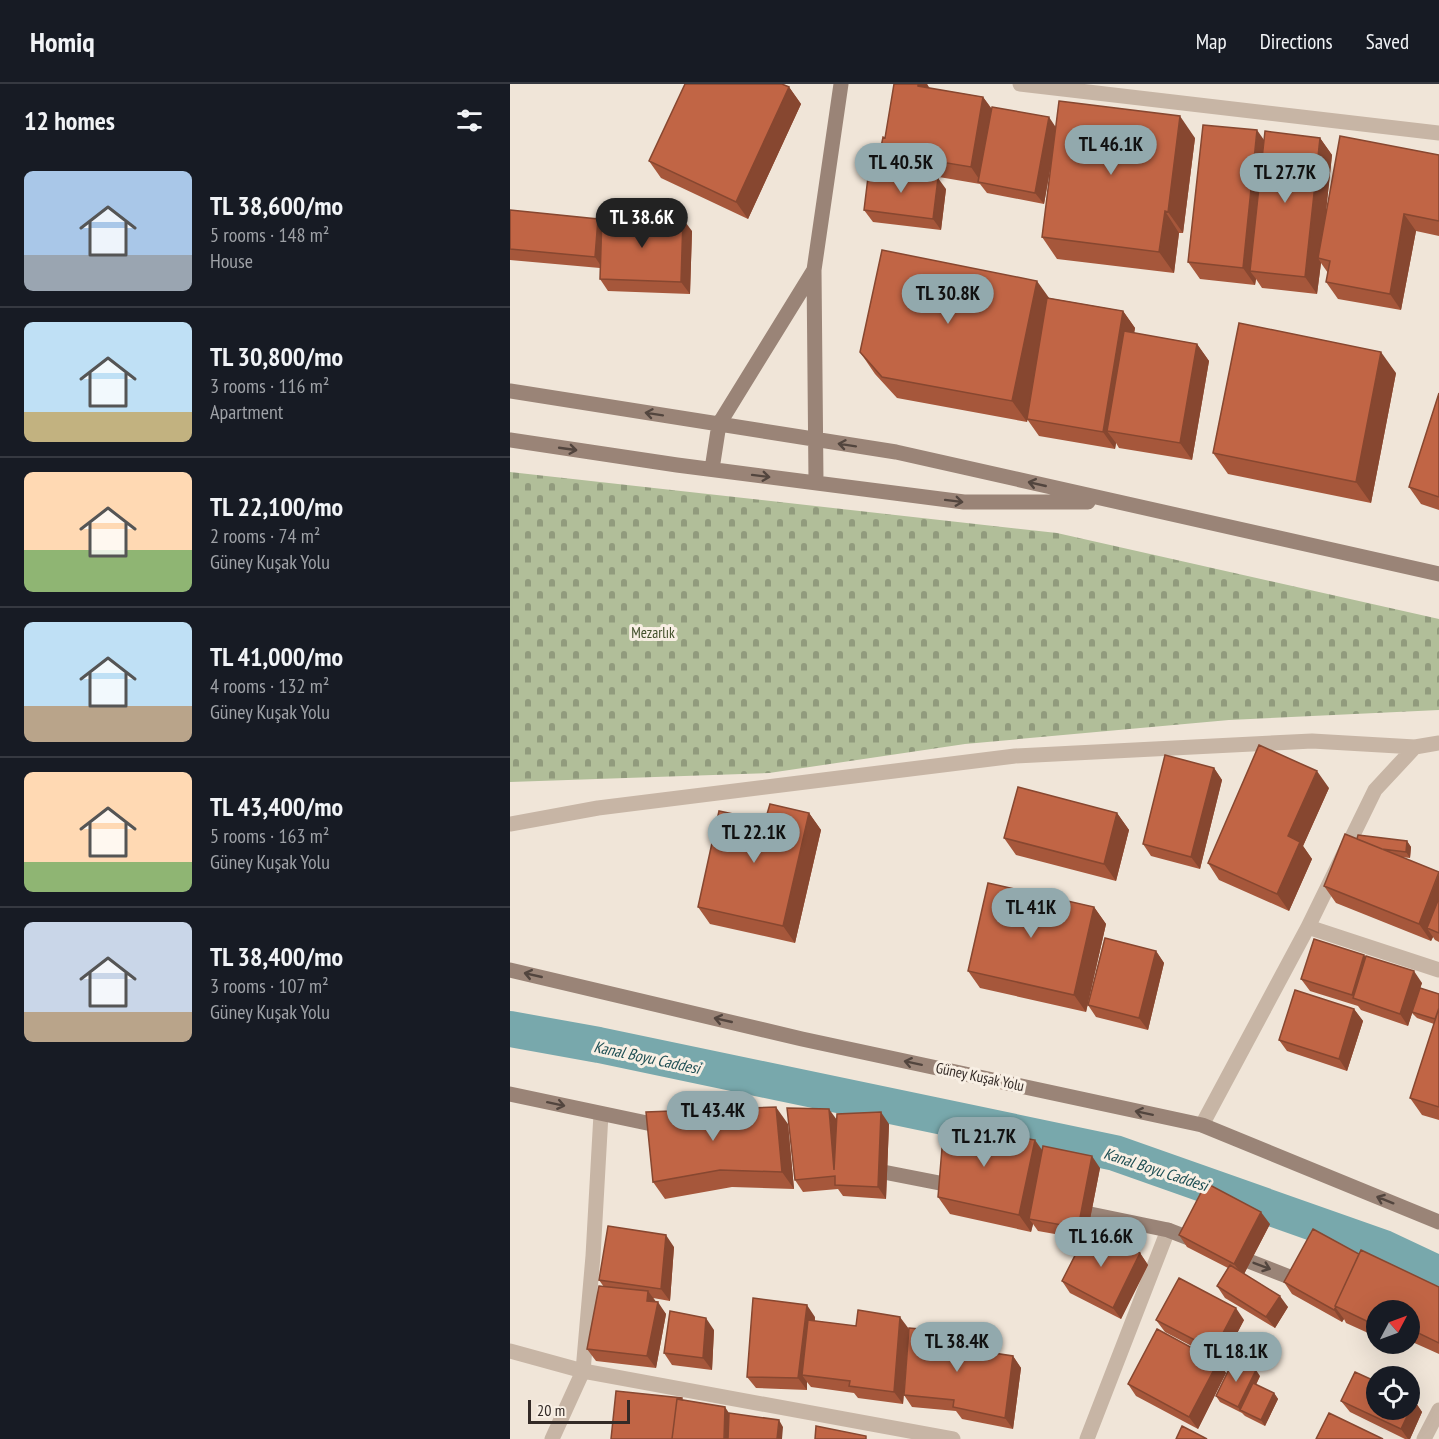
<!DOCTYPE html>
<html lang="en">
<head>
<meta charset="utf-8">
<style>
	:root { --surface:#171b24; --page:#20242c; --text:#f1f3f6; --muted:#9ea1a6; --line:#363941; --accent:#92a9ad }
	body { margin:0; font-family:"PT Sans Narrow",sans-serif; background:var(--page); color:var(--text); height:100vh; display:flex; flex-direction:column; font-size:22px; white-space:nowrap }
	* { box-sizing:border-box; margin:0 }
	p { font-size:20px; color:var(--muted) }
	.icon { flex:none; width:33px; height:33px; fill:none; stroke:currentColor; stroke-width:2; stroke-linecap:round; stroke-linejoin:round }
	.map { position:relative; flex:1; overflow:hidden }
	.details { display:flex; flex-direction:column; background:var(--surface); width:510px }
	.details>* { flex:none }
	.needle { width:39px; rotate:49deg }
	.fabs { position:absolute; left:856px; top:1216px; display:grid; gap:12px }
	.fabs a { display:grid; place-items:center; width:54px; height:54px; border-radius:50%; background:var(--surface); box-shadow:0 6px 24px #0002; font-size:30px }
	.scale { position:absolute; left:18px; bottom:15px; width:102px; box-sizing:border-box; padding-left:6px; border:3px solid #332a26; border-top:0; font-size:16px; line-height:21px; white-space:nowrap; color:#332a26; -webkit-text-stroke:4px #f8efe4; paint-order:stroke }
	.price { position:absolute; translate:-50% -51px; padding:0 14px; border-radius:21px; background:var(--accent); color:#111; font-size:20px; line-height:39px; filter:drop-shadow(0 2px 3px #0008) }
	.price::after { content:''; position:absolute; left:50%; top:36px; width:18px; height:14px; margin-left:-9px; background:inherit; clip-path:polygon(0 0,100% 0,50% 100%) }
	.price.current { background:#222; color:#fff }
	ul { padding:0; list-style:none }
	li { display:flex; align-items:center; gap:18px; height:150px; padding:0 24px }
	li+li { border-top:2px solid var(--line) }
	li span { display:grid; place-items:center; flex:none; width:168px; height:120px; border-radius:9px; color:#555 }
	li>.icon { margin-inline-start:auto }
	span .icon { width:72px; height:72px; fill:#fffc; stroke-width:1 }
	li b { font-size:26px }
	h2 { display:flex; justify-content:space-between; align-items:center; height:72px; padding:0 24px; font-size:26px }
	header { display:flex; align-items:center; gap:36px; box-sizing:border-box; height:84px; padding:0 30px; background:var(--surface); border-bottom:2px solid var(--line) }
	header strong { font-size:28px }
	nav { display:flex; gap:33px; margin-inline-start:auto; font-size:21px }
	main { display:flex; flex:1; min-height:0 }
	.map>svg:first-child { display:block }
	.cemetery { fill:url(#cemetery-stones) }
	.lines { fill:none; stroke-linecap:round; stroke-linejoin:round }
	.canal { stroke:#78a8ac; stroke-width:36 }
	.street { stroke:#c7b5a5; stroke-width:15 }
	.secondary { stroke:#9a8477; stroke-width:15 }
	.wall { fill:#a6573b }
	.shaded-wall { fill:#874730 }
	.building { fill:#c16545; stroke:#874730; stroke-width:1.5 }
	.oneway { stroke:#52453e }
	.labels { text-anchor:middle; stroke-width:6; stroke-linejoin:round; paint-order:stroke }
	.park-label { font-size:15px; fill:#42502b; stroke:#f8efe4 }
	.street-label { font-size:15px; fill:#332a26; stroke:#f8efe4 }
	.water-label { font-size:16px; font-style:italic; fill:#1d4e53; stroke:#f8efe4 }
</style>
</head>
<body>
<header>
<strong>Homiq</strong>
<nav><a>Map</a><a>Directions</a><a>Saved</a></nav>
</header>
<main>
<section class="details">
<h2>12 homes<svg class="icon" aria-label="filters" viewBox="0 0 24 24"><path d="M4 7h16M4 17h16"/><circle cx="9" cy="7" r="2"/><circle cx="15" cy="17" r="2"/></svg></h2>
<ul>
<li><span style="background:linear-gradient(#a9c7e8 70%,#9aa5b1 0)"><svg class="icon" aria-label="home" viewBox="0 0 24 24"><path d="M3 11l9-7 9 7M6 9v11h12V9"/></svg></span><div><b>TL 38,600/mo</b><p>5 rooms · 148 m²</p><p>House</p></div></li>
<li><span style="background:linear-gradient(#bfe0f5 75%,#c2b280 0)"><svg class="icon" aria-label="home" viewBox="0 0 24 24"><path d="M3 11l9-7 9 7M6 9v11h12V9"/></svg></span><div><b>TL 30,800/mo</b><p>3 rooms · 116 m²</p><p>Apartment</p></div></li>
<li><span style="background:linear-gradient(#ffd9b3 65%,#8fb573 0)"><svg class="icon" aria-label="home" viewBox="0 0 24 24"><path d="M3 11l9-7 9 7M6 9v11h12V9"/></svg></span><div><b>TL 22,100/mo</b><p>2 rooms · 74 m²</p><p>Güney Kuşak Yolu</p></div></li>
<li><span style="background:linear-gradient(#bfe0f5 70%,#b9a48a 0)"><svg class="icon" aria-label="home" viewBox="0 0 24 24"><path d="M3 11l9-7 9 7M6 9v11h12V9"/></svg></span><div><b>TL 41,000/mo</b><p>4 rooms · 132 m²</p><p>Güney Kuşak Yolu</p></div></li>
<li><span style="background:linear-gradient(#ffd9b3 75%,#8fb573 0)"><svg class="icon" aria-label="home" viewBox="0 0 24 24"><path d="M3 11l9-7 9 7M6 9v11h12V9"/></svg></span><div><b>TL 43,400/mo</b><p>5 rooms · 163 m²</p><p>Güney Kuşak Yolu</p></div></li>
<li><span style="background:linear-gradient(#c9d6e8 75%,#b9a48a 0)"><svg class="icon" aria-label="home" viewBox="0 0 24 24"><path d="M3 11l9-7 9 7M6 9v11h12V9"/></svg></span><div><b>TL 38,400/mo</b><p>3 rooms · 107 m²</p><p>Güney Kuşak Yolu</p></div></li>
</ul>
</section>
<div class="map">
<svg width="929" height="1355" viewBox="0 0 929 1355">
	<defs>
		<pattern id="cemetery-stones" width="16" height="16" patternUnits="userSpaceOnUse" patternTransform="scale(1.5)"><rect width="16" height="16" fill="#b1be99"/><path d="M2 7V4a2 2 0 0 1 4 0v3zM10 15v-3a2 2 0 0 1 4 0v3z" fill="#919b7d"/></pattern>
	</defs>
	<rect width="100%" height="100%" fill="#f0e5d8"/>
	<path class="cemetery" d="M 0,388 L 547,449 L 929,535 L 929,626 L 719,636 L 455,660 L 259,689 L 0,698 Z"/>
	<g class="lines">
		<path class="canal" d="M 0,945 L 89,961 L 605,1069 L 874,1164 L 929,1190"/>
		<path class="street" d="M 510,0 L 929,49
			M 0,740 L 88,724 L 505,672 L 802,657 L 905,663
			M 798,843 L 929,886
			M 692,1041 L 798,843 L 865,706 L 905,663 L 929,659
			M 0,1267 L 73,1287 L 443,1355
			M 42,1355 L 73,1287 L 83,1172 L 91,1030
			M 577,1355 L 658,1146
			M 914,1355 L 929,1326"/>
		<path class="secondary" d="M 304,186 L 306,398
			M 0,307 L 386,368 L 929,490
			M 0,356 L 167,381 L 454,418 L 578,418
			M 202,385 L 209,340 L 304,186 L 331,0
			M 0,886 L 292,955 L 692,1041 L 929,1138
			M 0,1010 L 156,1043
			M 358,1085 L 450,1103
			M 561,1126 L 658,1146 L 689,1158
			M 723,1171 L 795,1199"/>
	</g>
	<path class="wall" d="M 384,0 L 417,0 L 419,4 L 473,13 L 482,25 L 546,43 L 685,54 L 673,149 L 669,149 L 664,189 L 547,175 L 532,153 L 542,76 L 534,120 L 477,109 L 470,100 L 382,85 L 370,68 L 375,54 Z
		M 279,3 L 291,20 L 238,135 L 151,94 L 139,77 Z
		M 810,54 L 822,71 L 816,127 L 929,71 L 929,152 L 906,147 L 891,226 L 828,215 L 816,198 L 818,189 L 811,179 L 807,210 L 752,204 L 746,195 L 745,201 L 690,195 L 678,178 L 754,56 Z
		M 436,105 L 431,146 L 363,138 L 354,126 Z
		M 0,126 L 88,135 L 92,140 L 182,147 L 180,210 L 98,207 L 90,195 L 90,184 L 0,176 Z
		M 539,214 L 613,227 L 625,244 L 624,249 L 687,260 L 699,277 L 682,376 L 609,364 L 606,359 L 605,365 L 529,352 L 517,335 L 518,331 L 517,338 L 387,314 L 365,290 L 350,268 Z
		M 886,289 L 861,419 L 718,390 L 703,369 Z
		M 929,309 L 929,426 L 911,420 L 899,403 Z
		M 704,684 L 712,696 L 690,785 L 641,772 L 633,760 Z
		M 819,704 L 793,762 L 802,775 L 779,827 L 709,796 L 698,779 Z
		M 299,729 L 311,746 L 285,859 L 200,840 L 188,823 L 255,737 Z
		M 607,729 L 619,746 L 606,797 L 506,771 L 494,754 Z
		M 847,755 L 897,757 L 901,763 L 900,774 L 891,773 L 929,788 L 929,858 L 925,856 L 923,853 L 921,857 L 826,819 L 814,802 Z
		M 584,823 L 596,840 L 576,928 L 470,904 L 458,887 Z
		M 646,867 L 654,879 L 638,946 L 586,933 L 578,921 Z
		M 854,871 L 856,873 L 912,899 L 910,904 L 929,910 L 929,1036 L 912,1031 L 900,1014 L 924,940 L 907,934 L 902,929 L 898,942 L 851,926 L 848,922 L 800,907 L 791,895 Z
		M 844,925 L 853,937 L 837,987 L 777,967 L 769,956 Z
		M 327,1036 L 379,1040 L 376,1115 L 333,1112 L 328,1105 L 293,1108 L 285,1096 Z
		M 278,1040 L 284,1105 L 222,1103 L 155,1115 L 143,1098 Z
		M 532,1067 L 590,1084 L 578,1145 L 630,1169 L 638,1181 L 611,1235 L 560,1209 L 552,1197 L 573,1155 L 528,1147 L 523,1140 L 521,1148 L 440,1130 L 428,1113 Z
		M 760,1140 L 734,1190 L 778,1223 L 765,1244 L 715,1214 L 707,1202 L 718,1184 L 677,1163 L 669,1151 Z
		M 164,1163 L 160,1217 L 143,1214 L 156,1230 L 146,1284 L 86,1277 L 77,1265 L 94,1203 L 89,1196 Z
		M 849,1170 L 929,1203 L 929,1270 L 900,1257 L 900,1227 L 867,1227 L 867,1253 L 836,1239 L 834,1235 L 832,1238 L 782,1210 L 774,1198 Z
		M 305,1233 L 305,1237 L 346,1242 L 399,1245 L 393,1320 L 348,1314 L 344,1309 L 301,1303 L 297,1298 L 297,1306 L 246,1304 L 237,1293 Z
		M 646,1236 L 734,1236 L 712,1278 L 655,1248 Z
		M 204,1246 L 202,1286 L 162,1281 L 154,1269 Z
		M 461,1261 L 460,1265 L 503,1272 L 511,1284 L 503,1345 L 452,1335 L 446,1327 L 402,1323 L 394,1311 Z
		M 708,1278 L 716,1289 L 688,1345 L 626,1312 L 618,1300 Z
		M 750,1292 L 746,1301 L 764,1309 L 768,1315 L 755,1342 L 735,1332 L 732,1329 L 710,1318 L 706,1312 Z
		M 904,1316 L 912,1328 L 900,1355 L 895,1355 L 840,1328 L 831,1317 Z"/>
	<path class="shaded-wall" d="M 408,0 L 417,0 L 422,8 L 408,2 Z
		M 279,3 L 291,20 L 238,135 L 226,118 Z
		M 473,13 L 485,30 L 471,98 L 461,83 Z
		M 670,32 L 685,54 L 673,149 L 658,128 Z
		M 539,33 L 547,45 L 534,120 L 525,109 Z
		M 747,46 L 759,63 L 740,187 L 746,195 L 745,201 L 733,184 Z
		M 810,54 L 822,71 L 811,175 L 808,174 L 811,179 L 807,210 L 795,193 Z
		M 428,94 L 436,105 L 431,146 L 423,135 Z
		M 655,127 L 669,149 L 664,189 L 649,168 Z
		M 894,130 L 906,147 L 891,226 L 880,210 Z
		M 88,135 L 96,147 L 93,185 L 85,173 Z
		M 173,135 L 182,147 L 180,210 L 171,198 Z
		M 527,197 L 542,218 L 517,338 L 502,317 Z
		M 613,227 L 625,244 L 607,349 L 597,347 L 606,359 L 605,365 L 593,348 Z
		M 687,260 L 699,277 L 682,376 L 670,359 Z
		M 871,268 L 886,289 L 861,419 L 846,398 Z
		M 704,684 L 712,696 L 690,785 L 681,773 Z
		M 807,687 L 819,704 L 793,762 L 802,775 L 779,827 L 767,810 L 778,752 Z
		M 299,729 L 311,746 L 285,859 L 273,842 Z
		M 607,729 L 619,746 L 606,797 L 594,780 Z
		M 897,757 L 901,763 L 900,774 L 896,768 Z
		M 929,790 L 929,836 L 917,844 L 923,853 L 921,857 L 909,840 Z
		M 584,823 L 596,840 L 576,928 L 564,911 Z
		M 646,867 L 654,879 L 638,946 L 629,934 Z
		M 854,871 L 862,883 L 845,915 L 842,911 Z
		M 904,887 L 912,899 L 898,942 L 890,930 Z
		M 844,925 L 853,937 L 837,987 L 829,975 Z
		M 266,1023 L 278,1040 L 284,1105 L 272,1088 Z
		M 319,1025 L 327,1036 L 324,1086 Z
		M 371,1028 L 379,1040 L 376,1115 L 368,1103 Z
		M 525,1056 L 537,1073 L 519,1135 L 523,1140 L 521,1148 L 509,1131 Z
		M 582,1072 L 590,1084 L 576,1156 L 568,1144 Z
		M 751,1128 L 760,1140 L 733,1192 L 724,1180 Z
		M 156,1151 L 164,1163 L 160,1217 L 151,1205 Z
		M 630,1169 L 638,1181 L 611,1235 L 603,1224 Z
		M 138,1207 L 147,1219 L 137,1217 Z
		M 770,1212 L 778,1223 L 765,1244 L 756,1233 Z
		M 148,1218 L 156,1230 L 146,1284 L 137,1272 Z
		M 297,1221 L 305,1233 L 298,1292 L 292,1291 L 297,1298 L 297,1306 L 288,1294 Z
		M 825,1223 L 834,1235 L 832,1238 L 824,1226 Z
		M 726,1224 L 734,1236 L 712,1278 L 704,1266 Z
		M 390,1233 L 399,1245 L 393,1320 L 384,1308 Z
		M 196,1234 L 204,1246 L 202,1286 L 193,1274 Z
		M 453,1249 L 461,1261 L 459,1276 L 451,1264 Z
		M 503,1272 L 511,1284 L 503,1345 L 495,1334 Z
		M 708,1278 L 716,1289 L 688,1345 L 679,1333 Z
		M 746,1286 L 750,1292 L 733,1327 L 730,1326 L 732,1329 L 728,1323 Z
		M 764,1309 L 768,1315 L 755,1342 L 751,1336 Z
		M 904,1316 L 912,1328 L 900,1355 L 898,1355 L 891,1345 Z
		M 215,1323 L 223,1335 L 222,1355 L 214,1355 Z
		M 269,1336 L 273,1343 L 272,1355 L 267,1355 Z"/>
	<path class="building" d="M 175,0 L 272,0 L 279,3 L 226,118 L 139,77 Z
		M 384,0 L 408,0 L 408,2 L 473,13 L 461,83 L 370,68 L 373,53 L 375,54 Z
		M 549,17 L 670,32 L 658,128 L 655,127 L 649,168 L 532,153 Z
		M 482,23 L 539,33 L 525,109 L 468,98 Z
		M 693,41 L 747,46 L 733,184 L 678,178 Z
		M 755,47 L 810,54 L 795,193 L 740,187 Z
		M 830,52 L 929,71 L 929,137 L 894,130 L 880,210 L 816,198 L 820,177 L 808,174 Z
		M 359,85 L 428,94 L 423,135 L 354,126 Z
		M 0,126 L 88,135 L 85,173 L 0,165 Z
		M 92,132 L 173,135 L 171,198 L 90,195 Z
		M 372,166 L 527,197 L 502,317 L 372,293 L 350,268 Z
		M 537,214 L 613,227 L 593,348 L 517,335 Z
		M 729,239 L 871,268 L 846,398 L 703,369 Z
		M 614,247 L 687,260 L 670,359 L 597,347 Z
		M 929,309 L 929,413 L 899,403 Z
		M 749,661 L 807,687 L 778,752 L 790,758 L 767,810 L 698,779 Z
		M 655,671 L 704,684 L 681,773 L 633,760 Z
		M 508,703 L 607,729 L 594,780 L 494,754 Z
		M 260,720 L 299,729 L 273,842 L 188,823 L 209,727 L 255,737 Z
		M 835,750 L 929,788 L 909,840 L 814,802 Z
		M 848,751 L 897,757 L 896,768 L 872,765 L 847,755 Z
		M 478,799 L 584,823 L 564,911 L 458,887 Z
		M 929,814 L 929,849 L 917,844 Z
		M 595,854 L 646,867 L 629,934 L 578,921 Z
		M 804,855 L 854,871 L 842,911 L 791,895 Z
		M 856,872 L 904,887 L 890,930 L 843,914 Z
		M 910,904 L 929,910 L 929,924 L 925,935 L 902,928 Z
		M 785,906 L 844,925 L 829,975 L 769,956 Z
		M 929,924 L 929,1023 L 900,1014 Z
		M 266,1023 L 272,1088 L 210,1086 L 143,1098 L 136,1028 Z
		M 277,1024 L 319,1025 L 324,1086 L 327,1030 L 371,1028 L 368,1103 L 325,1101 L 325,1092 L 285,1096 Z
		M 434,1040 L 525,1056 L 509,1131 L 428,1113 Z
		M 533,1062 L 582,1072 L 568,1144 L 519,1135 Z
		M 696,1099 L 751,1128 L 724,1180 L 669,1151 Z
		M 98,1142 L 156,1151 L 151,1205 L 89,1196 Z
		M 579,1144 L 630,1169 L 603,1224 L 552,1197 Z
		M 803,1145 L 849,1170 L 825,1222 L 826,1223 L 824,1226 L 774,1198 Z
		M 851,1166 L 929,1203 L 929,1259 L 900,1245 L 900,1227 L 867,1227 L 867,1242 L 825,1222 Z
		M 720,1181 L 770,1212 L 756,1233 L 707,1202 Z
		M 669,1194 L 726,1224 L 704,1266 L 646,1236 Z
		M 89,1202 L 138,1207 L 137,1217 L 148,1218 L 137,1272 L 77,1265 Z
		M 243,1214 L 297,1221 L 288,1294 L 237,1293 Z
		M 348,1226 L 390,1233 L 384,1308 L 339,1302 L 340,1297 L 292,1291 L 298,1236 L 346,1242 Z
		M 160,1227 L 196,1234 L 193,1274 L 154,1269 Z
		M 399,1244 L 453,1249 L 451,1264 L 503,1272 L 495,1334 L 443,1323 L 444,1316 L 394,1311 Z
		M 647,1245 L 708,1278 L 679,1333 L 618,1300 Z
		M 724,1275 L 746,1286 L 728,1323 L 706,1312 Z
		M 845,1288 L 867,1298 L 867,1326 L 900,1326 L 891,1345 L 831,1317 Z
		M 743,1299 L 764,1309 L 751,1336 L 730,1326 Z
		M 106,1307 L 172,1314 L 172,1316 L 167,1315 L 162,1355 L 101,1355 Z
		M 900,1314 L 904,1316 L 900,1325 Z
		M 167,1315 L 215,1323 L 214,1355 L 162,1355 Z
		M 219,1329 L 269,1336 L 267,1355 L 218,1355 Z
		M 819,1329 L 873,1355 L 806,1355 Z
		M 306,1342 L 356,1352 L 356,1355 L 305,1355 Z
		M 672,1342 L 697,1355 L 666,1355 Z"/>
	<defs><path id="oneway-shaft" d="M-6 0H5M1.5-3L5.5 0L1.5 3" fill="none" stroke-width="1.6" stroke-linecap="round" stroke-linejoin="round" transform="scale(1.5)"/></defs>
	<g class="oneway">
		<use href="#oneway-shaft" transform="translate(144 330) rotate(-171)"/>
		<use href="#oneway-shaft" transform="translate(337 361) rotate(-171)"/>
		<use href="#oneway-shaft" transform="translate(58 365) rotate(8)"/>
		<use href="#oneway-shaft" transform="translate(251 392) rotate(7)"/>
		<use href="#oneway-shaft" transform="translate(527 400) rotate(-167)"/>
		<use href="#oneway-shaft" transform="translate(444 417) rotate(7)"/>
		<use href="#oneway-shaft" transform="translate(23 891) rotate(-167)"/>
		<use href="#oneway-shaft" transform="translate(213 936) rotate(-167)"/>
		<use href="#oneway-shaft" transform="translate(403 979) rotate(-168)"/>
		<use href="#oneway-shaft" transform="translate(46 1020) rotate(12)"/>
		<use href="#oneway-shaft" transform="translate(634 1029) rotate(-168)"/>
		<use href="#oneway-shaft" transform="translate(875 1116) rotate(-158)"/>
		<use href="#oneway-shaft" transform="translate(752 1182) rotate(21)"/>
	</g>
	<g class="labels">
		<g class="park-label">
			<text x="143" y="554">Mezarlık</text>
		</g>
		<g class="street-label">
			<text transform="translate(470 993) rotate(12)" y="5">Güney Kuşak Yolu</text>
		</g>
		<g class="water-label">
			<text transform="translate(137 973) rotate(12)" y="6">Kanal Boyu Caddesi</text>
			<text transform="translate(646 1085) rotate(18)" y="6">Kanal Boyu Caddesi</text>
		</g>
	</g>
</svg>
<div class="fabs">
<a><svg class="needle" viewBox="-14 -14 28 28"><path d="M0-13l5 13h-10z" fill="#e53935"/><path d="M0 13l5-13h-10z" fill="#9ea1a6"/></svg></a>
<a><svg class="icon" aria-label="locate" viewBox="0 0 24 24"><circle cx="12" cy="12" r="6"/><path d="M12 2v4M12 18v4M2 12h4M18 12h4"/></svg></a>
</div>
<div class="scale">20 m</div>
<b class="price" style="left:601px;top:92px">TL 46.1K</b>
<b class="price" style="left:391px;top:110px">TL 40.5K</b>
<b class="price" style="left:775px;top:120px">TL 27.7K</b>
<b class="price current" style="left:132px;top:165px">TL 38.6K</b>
<b class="price" style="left:438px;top:241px">TL 30.8K</b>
<b class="price" style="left:244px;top:780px">TL 22.1K</b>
<b class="price" style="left:521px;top:855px">TL 41K</b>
<b class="price" style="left:203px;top:1058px">TL 43.4K</b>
<b class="price" style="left:474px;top:1084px">TL 21.7K</b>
<b class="price" style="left:591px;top:1184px">TL 16.6K</b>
<b class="price" style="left:447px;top:1289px">TL 38.4K</b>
<b class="price" style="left:726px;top:1299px">TL 18.1K</b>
</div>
</main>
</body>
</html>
